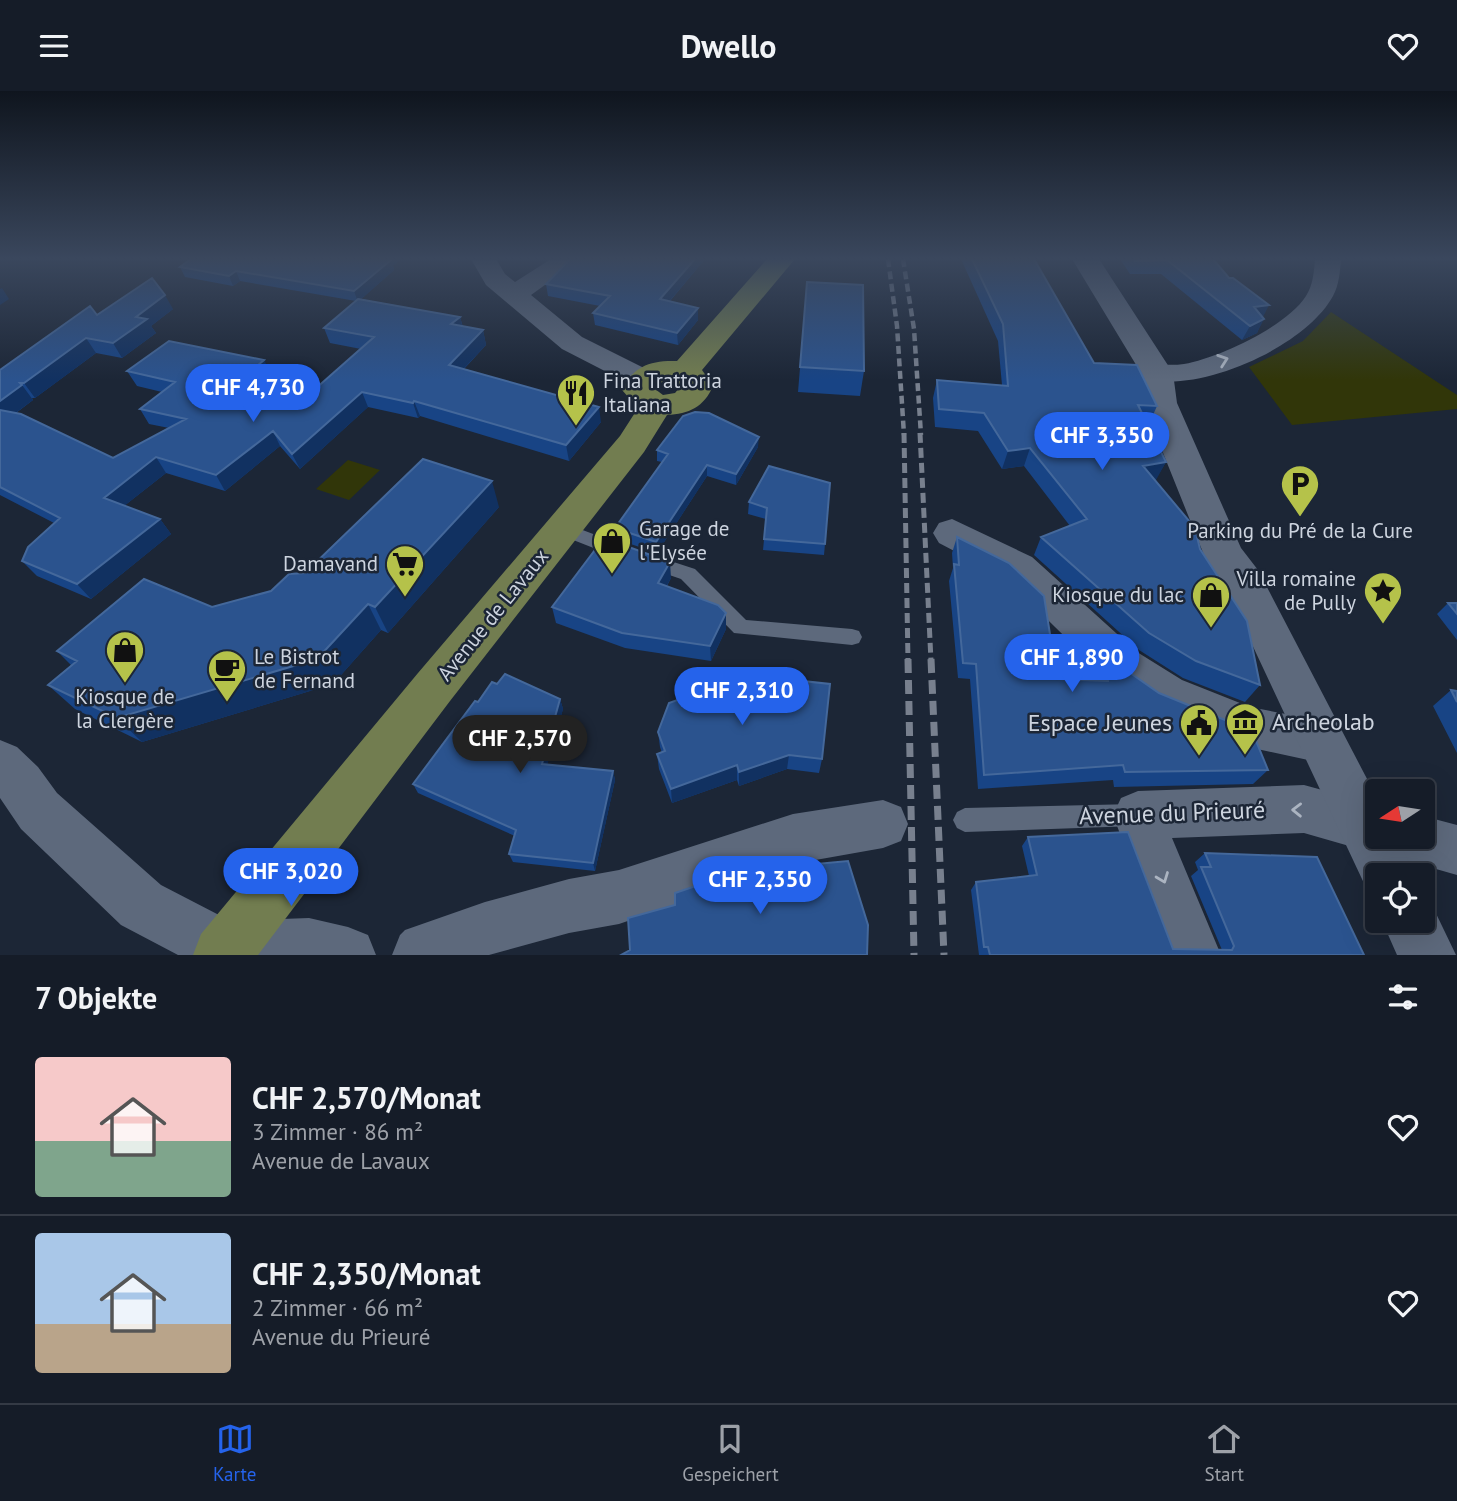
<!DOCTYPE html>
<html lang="de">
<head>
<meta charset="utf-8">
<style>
	:root { --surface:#151c28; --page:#222934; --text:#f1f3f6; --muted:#9da1a8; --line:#343a45; --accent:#2563eb }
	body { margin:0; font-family:"PT Sans",sans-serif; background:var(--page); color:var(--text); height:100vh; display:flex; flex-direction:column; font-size:26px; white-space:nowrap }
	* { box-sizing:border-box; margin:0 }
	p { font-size:23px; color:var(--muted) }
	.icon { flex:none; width:38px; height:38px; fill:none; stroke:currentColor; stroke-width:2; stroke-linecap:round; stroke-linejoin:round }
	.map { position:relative; height:864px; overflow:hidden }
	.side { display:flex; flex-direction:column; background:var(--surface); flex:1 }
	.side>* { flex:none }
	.needle { width:46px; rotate:258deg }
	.tools { position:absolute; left:1365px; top:688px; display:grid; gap:14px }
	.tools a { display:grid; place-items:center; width:70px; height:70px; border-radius:7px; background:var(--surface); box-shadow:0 7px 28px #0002,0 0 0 2px var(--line); font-size:35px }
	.price { position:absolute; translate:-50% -60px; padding:0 16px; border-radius:24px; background:var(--accent); color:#fff; font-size:23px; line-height:46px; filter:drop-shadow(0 2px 4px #0008) }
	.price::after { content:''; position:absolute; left:50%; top:42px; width:21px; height:16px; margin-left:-10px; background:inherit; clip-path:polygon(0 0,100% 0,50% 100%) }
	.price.on { background:#222; color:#fff }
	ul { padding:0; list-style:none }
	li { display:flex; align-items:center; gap:21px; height:175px; padding:0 35px }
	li+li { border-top:2px solid var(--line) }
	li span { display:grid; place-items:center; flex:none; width:196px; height:140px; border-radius:7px; color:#555 }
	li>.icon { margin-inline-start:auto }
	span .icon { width:84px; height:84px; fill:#fffc; stroke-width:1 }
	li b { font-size:30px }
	h2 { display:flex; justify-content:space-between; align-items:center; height:84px; padding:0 35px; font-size:30px }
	header { display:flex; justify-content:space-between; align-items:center; height:91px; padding:0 35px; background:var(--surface); font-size:32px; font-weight:600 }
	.tab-bar { display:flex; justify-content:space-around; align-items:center; height:98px; border-top:2px solid var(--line); background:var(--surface); font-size:19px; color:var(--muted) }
	.tab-bar a { display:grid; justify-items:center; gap:4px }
	.tab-bar .on { color:var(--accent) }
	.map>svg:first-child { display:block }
	.green { fill:#313609 }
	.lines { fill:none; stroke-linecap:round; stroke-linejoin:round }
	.service { fill:#5d697c; fill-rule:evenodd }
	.minor { fill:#5d697c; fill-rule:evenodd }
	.tertiary { fill:#5d697c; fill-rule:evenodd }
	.primary { fill:#727d50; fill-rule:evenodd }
	.rail-far2 { stroke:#78808e; stroke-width:4.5; stroke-dasharray:8 4.5; stroke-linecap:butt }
	.rail-far1 { stroke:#78808e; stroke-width:5; stroke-dasharray:10 5; stroke-linecap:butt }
	.rail { stroke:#78808e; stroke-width:7; stroke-dasharray:14 7; stroke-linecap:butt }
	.wall { fill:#184485 }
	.shaded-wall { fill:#113161 }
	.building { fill:#2b538e; stroke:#44689b; stroke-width:2 }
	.oneway { stroke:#abb4c1 }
	.labels { text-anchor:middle; stroke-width:5; stroke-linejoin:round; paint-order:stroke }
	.poi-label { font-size:21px; fill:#cdd4df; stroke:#1c2636; text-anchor:start }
	.street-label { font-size:21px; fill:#cdd4df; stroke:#1c2636 }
	.near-poi-label { font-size:24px; fill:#cdd4df; stroke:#1c2636; text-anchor:start }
	.near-street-label { font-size:24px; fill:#cdd4df; stroke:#1c2636 }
</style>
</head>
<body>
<header><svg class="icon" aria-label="menu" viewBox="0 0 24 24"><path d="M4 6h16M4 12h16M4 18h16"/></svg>Dwello<svg class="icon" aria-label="heart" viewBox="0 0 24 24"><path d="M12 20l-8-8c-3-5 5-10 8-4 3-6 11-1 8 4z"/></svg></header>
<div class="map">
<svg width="1457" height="864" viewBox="0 0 1457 864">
	<rect width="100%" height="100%" fill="#1c2636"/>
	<path class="green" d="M 1331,221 L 1457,304 L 1457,318 L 1292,334 L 1249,276 L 1303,250 Z
		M 348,369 L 380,379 L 349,409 L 316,398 Z"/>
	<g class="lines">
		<path class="service" d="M 564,432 L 625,455 L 628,460 L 625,465 L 619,467 L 558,443 L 555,438 L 558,433 Z
			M 649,463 L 695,478 L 746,529 L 852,538 L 859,540 L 862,546 L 859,552 L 852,554 L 734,542 L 681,488 L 643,475 L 640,470 L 643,465 Z
			M 1135,713 L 1143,716 L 1147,724 L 1143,732 L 1135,735 L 965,741 L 957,737 L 953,729 L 957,721 L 965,717 Z"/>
		<path class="minor" d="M 471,168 L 496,168 L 505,183 L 515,191 L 551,168 L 581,168 L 531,204 L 582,246 L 654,282 L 658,288 L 654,294 L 643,297 L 632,294 L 562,258 L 486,194 Z
			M 1315,168 L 1341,168 C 1340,181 1339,194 1333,205 C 1306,255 1202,302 1146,288 L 1142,282 L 1146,276 C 1159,272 1171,275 1184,273 C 1219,267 1287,235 1306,205 C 1313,194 1314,181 1315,168 Z
			M 952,428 L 1032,466 L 1137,561 L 1182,589 L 1250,616 L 1322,630 L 1338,636 L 1345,651 L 1338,666 L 1322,672 L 1248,656 L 1150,615 L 1107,587 L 1004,486 L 939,452 L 933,442 L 939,432 Z
			M 1304,694 L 1377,714 L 1377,746 L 1423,746 L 1423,725 L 1457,734 L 1457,784 L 1387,764 L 1385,759 L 1377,763 L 1304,742 L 1172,747 L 1221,864 L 1165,864 L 1113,724 L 1121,707 L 1138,700 Z
			M 883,709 L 901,716 L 908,733 L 901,750 L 883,757 L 793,773 L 619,833 L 569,842 L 489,864 L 392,864 L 400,844 L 405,839 L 485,811 L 569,788 L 619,779 L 793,723 Z
			M 309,827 L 348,836 L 368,844 L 376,864 L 201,864 L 198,858 L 206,838 L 226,830 Z"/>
		<path class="tertiary" d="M 1072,168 L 1099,168 L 1173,282 L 1177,312 L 1241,457 L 1258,479 L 1377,707 L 1377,746 L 1397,746 L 1415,784 L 1377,784 L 1377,807 L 1369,803 L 1226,498 L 1204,464 L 1143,312 L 1141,282 Z
			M 0,649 L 17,656 L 38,676 L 57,702 L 161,794 L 246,838 L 255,858 L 252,864 L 178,864 L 121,834 L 21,738 L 0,707 Z
			M 1423,807 L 1430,810 L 1456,864 L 1397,864 L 1382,830 L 1423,830 Z"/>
		<path class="primary" d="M 767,168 L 795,168 L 702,279 L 713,295 C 704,316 689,323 667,324 L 644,361 L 450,610 L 258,864 L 193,864 L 201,843 L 418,582 L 620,345 L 638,317 L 622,299 C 633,275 651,269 677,270 ZM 664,289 L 673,289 L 681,295 L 675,302 L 663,304 L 655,298 Z"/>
		<path class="rail-far2" d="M 888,168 L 897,235 L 904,344
			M 903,168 L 914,238 L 921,344"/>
		<path class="rail-far1" d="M 904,342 L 908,570
			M 920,342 L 931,570"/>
		<path class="rail" d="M 908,568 L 914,864
			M 931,568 L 944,864"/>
	</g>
	<path class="wall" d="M 705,168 L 670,210 L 698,217 L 698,229 L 678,254 L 595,234 L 593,222 L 600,215 L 548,205 L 546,193 Z
		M 961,168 L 1034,168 L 1094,272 L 1157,315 L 1149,333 L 1147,333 L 1166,371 L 1155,389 L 1200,458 L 1260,594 L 1245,611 L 1183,587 L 1139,559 L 1034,464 L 1041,446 L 1070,435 L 1024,375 L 1002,378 L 978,340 L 935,336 L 933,307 L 937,289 L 1002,294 L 998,250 Z
		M 1120,168 L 1213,168 L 1263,226 L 1257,242 L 1242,249 L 1161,183 L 1130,183 Z
		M 393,175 L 394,179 L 361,208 L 460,226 L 463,236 L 483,239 L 486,254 L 464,278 L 601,331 L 569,370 L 420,325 L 418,327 L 368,316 L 300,378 L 280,355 L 225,400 L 166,382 L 124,415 L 160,428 L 171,443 L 91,508 L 37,485 L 22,470 L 54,432 L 0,404 L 0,279 L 97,224 L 173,218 L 151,235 L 156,242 L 122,267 L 96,262 L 35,307 L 32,307 L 33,309 L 16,322 L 113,367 L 169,337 L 149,333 L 140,318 L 162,301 L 137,295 L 127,280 L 272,284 L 250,302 L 297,314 L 361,258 L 330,252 L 324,237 L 356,210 L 240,190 L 233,195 L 185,186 L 180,176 Z
		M 807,191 L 864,280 L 860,305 L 798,301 Z
		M 758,356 L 736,394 L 707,385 L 657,462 L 616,448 L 615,437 L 662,371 L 657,370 L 657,359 Z
		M 769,375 L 825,453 L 824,464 L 763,459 L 766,428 L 748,423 L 749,411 Z
		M 499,416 L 388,542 L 381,539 L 333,593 L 142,651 L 75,618 L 48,594 L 71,574 L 57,560 L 271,500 L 305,482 Z
		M 957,446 L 1057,588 L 1098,590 L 1097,581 L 1106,565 L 1268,679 L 1253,693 L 1114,696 L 1113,689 L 978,698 L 970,588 L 958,587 L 949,490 L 953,477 L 952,462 Z
		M 671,487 L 667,495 L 726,522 L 726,538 L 711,570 L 625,557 L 556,532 L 552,516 Z
		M 1448,512 L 1457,512 L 1457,549 L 1437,523 Z
		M 497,593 L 560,608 L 563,618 L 547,673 L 613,680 L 615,689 L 595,780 L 513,771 L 509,763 L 515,745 L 418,702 L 413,693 L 478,611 Z
		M 1451,599 L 1457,600 L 1457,662 L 1433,615 Z
		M 658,641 L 822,668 L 819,682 L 787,678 L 739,695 L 737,689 L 672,712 L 659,678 L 657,663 L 662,662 L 660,656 Z
		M 1028,746 L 1173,858 L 1222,859 L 1191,785 L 1198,779 L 1195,771 L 1205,762 L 1364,864 L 979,864 L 971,799 L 976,791 L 1029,785 L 1022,755 Z"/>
	<path class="shaded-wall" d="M 386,168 L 401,168 L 393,175 L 394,179 L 358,211 L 354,200 Z
		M 695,168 L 705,168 L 661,220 L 660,208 Z
		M 236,180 L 240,190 L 233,195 L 229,185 Z
		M 2,197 L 9,208 L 0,214 L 0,198 Z
		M 165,204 L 173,218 L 151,235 L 156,242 L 122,267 L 113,252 L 136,226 Z
		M 1269,214 L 1262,228 L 1254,216 Z
		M 698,217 L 698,229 L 678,254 L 677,242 Z
		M 460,226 L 464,241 L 451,233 Z
		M 1264,228 L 1257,242 L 1242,249 L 1250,235 Z
		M 483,239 L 486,254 L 453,289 L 449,274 Z
		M 86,247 L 96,262 L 35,307 L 24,292 Z
		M 264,269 L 272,284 L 239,312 L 231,297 Z
		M 22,294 L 33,309 L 2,332 L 0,330 L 0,310 Z
		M 362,301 L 368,316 L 300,378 L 292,363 Z
		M 414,310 L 420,325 L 418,327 L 413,312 Z
		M 599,316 L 601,331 L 569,370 L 566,354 Z
		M 273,340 L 280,355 L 225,400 L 216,384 Z
		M 759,346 L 758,356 L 736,394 L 736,383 Z
		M 1030,357 L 1024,375 L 1002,378 L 1008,360 Z
		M 156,366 L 166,382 L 115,422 L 104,407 Z
		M 1166,371 L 1156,389 L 1135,392 L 1143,375 Z
		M 707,374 L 707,385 L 657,462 L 656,451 Z
		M 492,390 L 499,416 L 388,542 L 375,516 Z
		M 160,428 L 171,443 L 91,508 L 77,493 Z
		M 670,471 L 671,487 L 659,508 L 658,492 Z
		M 368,513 L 381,539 L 333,593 L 142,651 L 117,627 Z
		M 726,522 L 726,538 L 711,570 L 710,555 Z
		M 560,608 L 563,618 L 545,682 L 542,673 Z
		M 789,664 L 787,678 L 739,695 L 739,681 Z
		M 737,674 L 737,689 L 672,712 L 671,698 Z
		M 613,680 L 615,689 L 595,780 L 593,772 Z"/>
	<path class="building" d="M 191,168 L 388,168 L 391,169 L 354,200 L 236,180 L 229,185 L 180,176 Z
		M 570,168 L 695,168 L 660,208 L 698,217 L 677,242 L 593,222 L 610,205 L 546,193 Z
		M 972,168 L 1034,168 L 1094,272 L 1137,274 L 1157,315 L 1138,314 L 1166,371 L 1143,375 L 1195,437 L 1200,458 L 1247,530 L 1260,594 L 1196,570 L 1149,542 L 1041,446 L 1087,428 L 1030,357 L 1008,360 L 984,322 L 939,318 L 937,289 L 1008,295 L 1003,233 Z
		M 1135,168 L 1213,168 L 1229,187 L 1233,187 L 1269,214 L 1254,216 L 1264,228 L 1250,235 L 1167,169 L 1135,170 Z
		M 152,187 L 165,204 L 136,226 L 147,228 L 113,252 L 86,247 L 24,292 L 20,292 L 22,294 L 0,310 L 0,279 L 90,215 L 97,224 Z
		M 807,191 L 863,194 L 864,280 L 800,276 Z
		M 358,208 L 460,226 L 451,233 L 483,239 L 449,274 L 599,316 L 566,354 L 414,310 L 413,312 L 362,301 L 292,363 L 273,340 L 216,384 L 156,366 L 104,407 L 160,428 L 77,493 L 22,470 L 28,456 L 60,427 L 0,396 L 0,319 L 21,323 L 113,367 L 186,328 L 140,318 L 175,291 L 127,280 L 169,250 L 264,269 L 231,297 L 297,314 L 374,246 L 324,237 Z
		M 695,321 L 709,322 L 759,346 L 736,383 L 707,374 L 656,451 L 615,437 L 668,363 L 657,359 L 683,325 Z
		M 423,368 L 492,390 L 375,516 L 368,513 L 317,568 L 117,627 L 48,594 L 77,570 L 57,560 L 144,488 L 212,516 L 271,500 L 289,483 L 305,482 Z
		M 769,375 L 830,392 L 825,453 L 764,448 L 767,417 L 749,411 Z
		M 957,446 L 1009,472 L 1044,505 L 1057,588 L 1108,590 L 1106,565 L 1159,602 L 1252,640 L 1268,679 L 1125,681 L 1123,674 L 984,684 L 976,573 L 963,572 L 954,473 L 959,474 Z
		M 604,447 L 670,471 L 658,492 L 718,514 L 726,522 L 710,555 L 622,542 L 552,516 Z
		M 1448,512 L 1457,512 L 1457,523 Z
		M 505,583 L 560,608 L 542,673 L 613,680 L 593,772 L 509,763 L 516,739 L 413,693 L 475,610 L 478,611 L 492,591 L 497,593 Z
		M 747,584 L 830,593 L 822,668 L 789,664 L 739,681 L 737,674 L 671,698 L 657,663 L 665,660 L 658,641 L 669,612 Z
		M 1451,599 L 1457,600 L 1457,611 Z
		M 1128,741 L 1173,858 L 1232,859 L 1234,855 L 1201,776 L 1211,776 L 1205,762 L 1317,766 L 1364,864 L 990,864 L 988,856 L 984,856 L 976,791 L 1037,784 L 1028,746 Z
		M 848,770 L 868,834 L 867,864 L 621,864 L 630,859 L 628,827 L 675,814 L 675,802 L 740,780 Z"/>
	<defs><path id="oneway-chevron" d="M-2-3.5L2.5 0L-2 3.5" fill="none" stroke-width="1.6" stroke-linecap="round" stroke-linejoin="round" transform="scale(1.75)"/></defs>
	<g class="oneway">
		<use href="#oneway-chevron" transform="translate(1223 269) rotate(-19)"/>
		<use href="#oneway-chevron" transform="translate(1297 719) rotate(-179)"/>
		<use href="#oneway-chevron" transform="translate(1163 787) rotate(69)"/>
	</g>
	<linearGradient id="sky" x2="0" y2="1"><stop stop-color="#0f151e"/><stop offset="0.58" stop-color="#3a475d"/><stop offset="1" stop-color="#3a475d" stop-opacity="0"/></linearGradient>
	<rect width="1457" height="289" fill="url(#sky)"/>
	<defs>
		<g id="restaurant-pin" transform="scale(2.0125)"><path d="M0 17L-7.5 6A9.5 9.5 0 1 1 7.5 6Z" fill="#b5c24a" stroke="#1c2636"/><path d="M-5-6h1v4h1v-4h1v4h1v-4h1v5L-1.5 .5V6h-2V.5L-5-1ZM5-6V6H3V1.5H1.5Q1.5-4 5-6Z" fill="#111"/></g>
		<g id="parking-pin" transform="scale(2.0125)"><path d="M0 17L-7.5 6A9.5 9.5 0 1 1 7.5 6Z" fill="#b5c24a" stroke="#1c2636"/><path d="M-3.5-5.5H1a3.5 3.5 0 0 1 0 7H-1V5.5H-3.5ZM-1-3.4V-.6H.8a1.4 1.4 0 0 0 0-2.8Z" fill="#111"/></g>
		<g id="shop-pin" transform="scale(2.0125)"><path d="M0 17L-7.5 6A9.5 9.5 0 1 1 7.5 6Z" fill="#b5c24a" stroke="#1c2636"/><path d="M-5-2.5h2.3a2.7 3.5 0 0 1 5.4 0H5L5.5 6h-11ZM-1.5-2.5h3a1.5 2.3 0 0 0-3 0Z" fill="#111"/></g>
		<g id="supermarket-pin" transform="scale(2.0125)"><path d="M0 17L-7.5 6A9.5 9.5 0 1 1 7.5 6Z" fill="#b5c24a" stroke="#1c2636"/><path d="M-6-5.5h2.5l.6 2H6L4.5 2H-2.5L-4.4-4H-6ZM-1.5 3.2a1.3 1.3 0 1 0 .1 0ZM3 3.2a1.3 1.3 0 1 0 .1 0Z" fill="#111"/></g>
		<g id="sight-pin" transform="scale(2.0125)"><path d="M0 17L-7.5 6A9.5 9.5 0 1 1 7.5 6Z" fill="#b5c24a" stroke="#1c2636"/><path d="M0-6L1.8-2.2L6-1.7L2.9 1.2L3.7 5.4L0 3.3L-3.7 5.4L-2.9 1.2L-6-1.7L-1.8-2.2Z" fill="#111"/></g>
		<g id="cafe-pin" transform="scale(2.0125)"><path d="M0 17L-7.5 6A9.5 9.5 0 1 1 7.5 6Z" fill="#b5c24a" stroke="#1c2636"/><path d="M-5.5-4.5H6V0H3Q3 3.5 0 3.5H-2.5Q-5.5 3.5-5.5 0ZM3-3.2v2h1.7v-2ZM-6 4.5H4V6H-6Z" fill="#111"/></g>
		<g id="museum-pin" transform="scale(2.0125)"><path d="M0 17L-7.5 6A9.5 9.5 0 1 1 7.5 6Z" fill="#b5c24a" stroke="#1c2636"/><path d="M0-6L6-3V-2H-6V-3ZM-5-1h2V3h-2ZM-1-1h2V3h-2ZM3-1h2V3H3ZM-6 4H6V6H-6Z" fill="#111"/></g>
		<g id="civic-pin" transform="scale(2.0125)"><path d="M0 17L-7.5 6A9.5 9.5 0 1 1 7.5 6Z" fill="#b5c24a" stroke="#1c2636"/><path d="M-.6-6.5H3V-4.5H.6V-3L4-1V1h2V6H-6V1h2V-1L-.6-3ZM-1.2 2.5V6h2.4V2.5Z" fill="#111"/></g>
	</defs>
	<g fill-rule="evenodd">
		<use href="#restaurant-pin" x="576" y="302"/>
		<use href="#parking-pin" x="1300" y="393"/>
		<use href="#shop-pin" x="612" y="450"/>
		<use href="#supermarket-pin" x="405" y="473"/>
		<use href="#sight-pin" x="1383" y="500"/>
		<use href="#shop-pin" x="1211" y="504"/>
		<use href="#shop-pin" x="125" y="559"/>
		<use href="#cafe-pin" x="227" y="578"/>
		<use href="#museum-pin" x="1245" y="631"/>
		<use href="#civic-pin" x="1199" y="632"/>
	</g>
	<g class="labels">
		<g class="poi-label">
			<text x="603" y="297">Fina Trattoria<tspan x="603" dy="24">Italiana</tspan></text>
			<text x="639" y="445">Garage de<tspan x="639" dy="24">l'Elysée</tspan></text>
			<text x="1300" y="447" text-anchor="middle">Parking du Pré de la Cure</text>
			<text x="378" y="480" text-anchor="end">Damavand</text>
			<text x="1356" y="495" text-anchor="end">Villa romaine<tspan x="1356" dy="24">de Pully</tspan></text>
			<text x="1184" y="511" text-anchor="end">Kiosque du lac</text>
			<text x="254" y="573">Le Bistrot<tspan x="254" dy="24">de Fernand</tspan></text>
			<text x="125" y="613" text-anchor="middle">Kiosque de<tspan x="125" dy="24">la Clergère</tspan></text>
		</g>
		<g class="street-label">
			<text transform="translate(493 524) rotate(-51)" y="7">Avenue de Lavaux</text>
		</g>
		<g class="near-poi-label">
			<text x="1272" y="639">Archeolab</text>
			<text x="1172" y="640" text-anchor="end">Espace Jeunes</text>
		</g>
		<g class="near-street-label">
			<text transform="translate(1172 722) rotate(-2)" y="8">Avenue du Prieuré</text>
		</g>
	</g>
</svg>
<div class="tools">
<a><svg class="needle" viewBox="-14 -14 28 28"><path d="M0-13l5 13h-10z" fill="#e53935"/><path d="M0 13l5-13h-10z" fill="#9da1a8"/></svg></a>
<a><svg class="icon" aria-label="locate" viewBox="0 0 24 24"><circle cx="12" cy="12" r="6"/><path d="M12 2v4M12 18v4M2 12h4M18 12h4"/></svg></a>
</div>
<b class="price" style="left:253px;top:333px">CHF 4,730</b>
<b class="price" style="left:1102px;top:381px">CHF 3,350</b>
<b class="price" style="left:1072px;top:603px">CHF 1,890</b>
<b class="price" style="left:742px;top:636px">CHF 2,310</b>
<b class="price on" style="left:520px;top:684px">CHF 2,570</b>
<b class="price" style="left:291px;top:817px">CHF 3,020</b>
<b class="price" style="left:760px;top:825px">CHF 2,350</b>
</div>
<section class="side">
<h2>7 Objekte<svg class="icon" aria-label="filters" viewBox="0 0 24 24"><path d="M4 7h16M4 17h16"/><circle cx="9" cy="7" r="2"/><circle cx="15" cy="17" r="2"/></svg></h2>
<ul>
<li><span style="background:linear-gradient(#f6c9c9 60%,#7fa58c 0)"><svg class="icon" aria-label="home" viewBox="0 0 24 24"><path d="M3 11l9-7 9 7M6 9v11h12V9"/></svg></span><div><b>CHF 2,570/Monat</b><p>3 Zimmer · 86 m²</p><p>Avenue de Lavaux</p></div><svg class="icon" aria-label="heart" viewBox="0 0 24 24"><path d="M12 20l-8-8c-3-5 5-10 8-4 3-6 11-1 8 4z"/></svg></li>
<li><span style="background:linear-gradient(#a9c7e8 65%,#b9a48a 0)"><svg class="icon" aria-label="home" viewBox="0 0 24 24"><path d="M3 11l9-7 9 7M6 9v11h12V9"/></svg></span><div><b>CHF 2,350/Monat</b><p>2 Zimmer · 66 m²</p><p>Avenue du Prieuré</p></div><svg class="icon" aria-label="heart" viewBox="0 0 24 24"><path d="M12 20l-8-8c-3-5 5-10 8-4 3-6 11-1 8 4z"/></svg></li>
</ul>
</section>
<nav class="tab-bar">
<a class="on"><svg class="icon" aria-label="map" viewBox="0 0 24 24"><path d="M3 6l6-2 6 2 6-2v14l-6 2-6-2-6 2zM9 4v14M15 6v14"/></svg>Karte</a>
<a><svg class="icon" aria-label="saved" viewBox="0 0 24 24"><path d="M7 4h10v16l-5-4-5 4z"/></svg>Gespeichert</a>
<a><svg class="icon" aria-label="home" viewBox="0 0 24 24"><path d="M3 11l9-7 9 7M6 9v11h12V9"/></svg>Start</a>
</nav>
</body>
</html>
